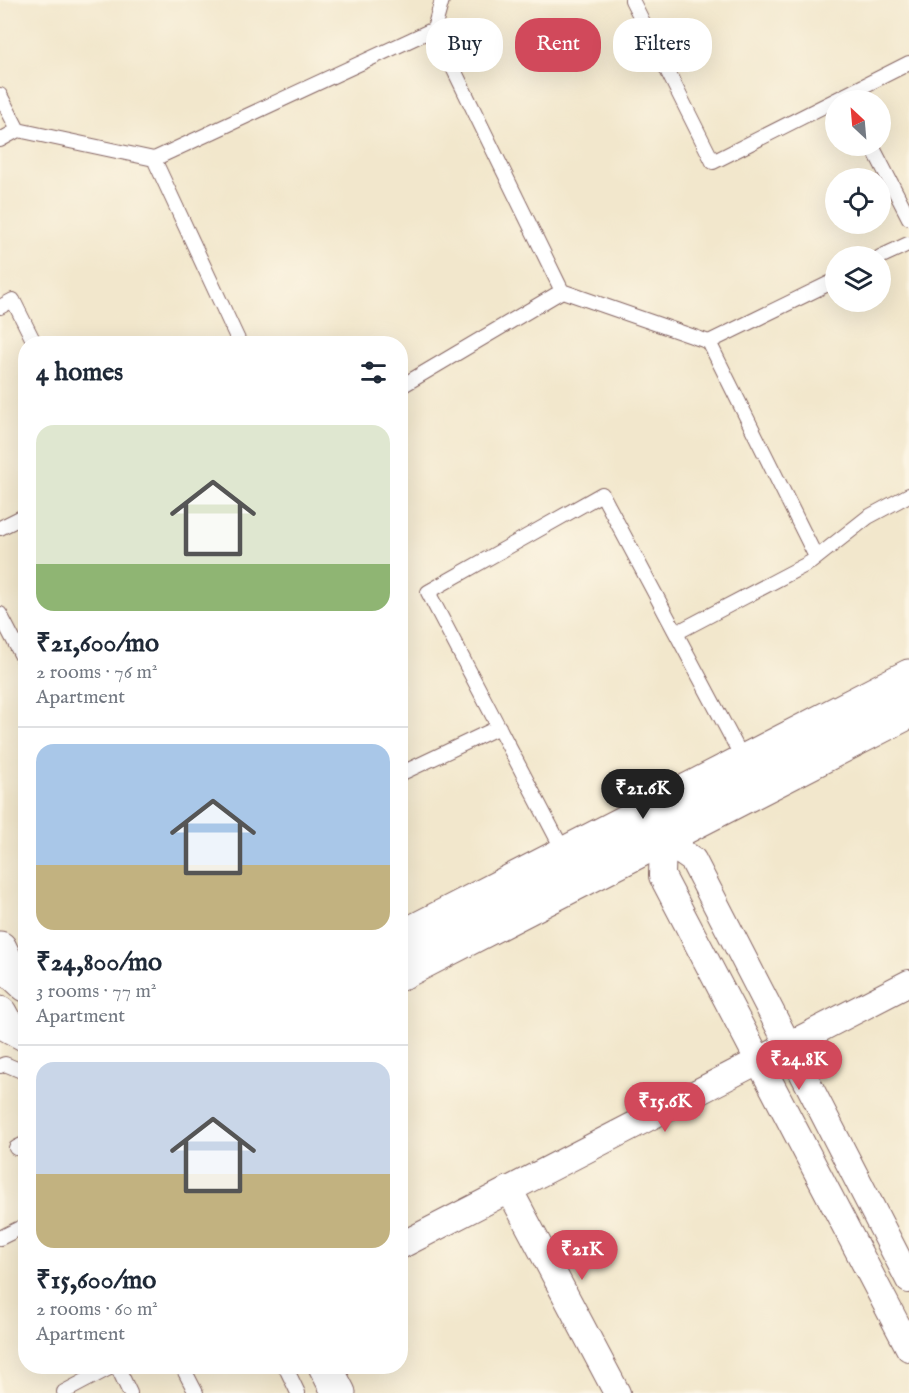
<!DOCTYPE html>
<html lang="en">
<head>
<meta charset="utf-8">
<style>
	:root { --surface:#fff; --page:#f2f2f3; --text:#1f2937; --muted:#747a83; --line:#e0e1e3; --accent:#d1495b }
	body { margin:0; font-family:"IM FELL English",serif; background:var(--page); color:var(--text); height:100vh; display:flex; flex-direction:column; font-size:22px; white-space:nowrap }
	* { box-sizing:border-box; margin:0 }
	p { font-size:20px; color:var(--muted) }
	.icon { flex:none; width:33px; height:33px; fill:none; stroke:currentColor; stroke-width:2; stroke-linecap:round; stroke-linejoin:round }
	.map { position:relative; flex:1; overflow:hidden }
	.details { position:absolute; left:18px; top:336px; width:390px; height:1038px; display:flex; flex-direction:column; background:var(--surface); border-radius:24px; box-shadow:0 6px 24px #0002 }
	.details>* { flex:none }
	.top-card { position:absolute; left:426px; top:18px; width:393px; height:54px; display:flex; gap:12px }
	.needle { width:39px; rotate:334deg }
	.tools { position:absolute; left:825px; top:90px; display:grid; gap:12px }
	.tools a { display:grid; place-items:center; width:66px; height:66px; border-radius:50%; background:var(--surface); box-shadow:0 6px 24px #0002; font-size:30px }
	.price { position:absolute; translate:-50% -51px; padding:0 14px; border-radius:21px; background:var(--accent); color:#fff; font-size:20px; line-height:39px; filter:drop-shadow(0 2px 3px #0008) }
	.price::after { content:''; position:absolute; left:50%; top:36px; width:18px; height:14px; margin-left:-9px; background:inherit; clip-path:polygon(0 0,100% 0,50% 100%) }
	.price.on { background:#222; color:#fff }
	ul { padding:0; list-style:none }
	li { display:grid; align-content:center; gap:12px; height:318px; padding:0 18px }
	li+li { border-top:2px solid var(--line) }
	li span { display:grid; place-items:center; height:186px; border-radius:18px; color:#555 }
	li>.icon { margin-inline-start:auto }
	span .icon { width:108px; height:108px; fill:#fffc; stroke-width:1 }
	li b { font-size:26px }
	h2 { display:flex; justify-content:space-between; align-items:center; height:72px; padding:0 18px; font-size:26px }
	.pill { padding:0 21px; border-radius:24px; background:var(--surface); box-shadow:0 6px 24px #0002; font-size:21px; line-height:54px }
	.pill.on { background:var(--accent); color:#fff }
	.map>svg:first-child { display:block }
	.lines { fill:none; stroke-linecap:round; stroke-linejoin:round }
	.lane-casing { stroke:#856563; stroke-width:16 }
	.street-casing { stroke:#856563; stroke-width:28 }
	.secondary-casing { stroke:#856563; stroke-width:35 }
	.lane { stroke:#fff; stroke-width:14 }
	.street { stroke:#fff; stroke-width:26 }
	.secondary { stroke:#fff; stroke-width:33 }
</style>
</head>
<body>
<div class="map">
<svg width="909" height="1393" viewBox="0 0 909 1393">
	<rect width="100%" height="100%" fill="#fcf5e5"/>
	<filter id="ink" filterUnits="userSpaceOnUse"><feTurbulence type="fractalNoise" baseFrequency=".0167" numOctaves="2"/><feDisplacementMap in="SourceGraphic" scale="12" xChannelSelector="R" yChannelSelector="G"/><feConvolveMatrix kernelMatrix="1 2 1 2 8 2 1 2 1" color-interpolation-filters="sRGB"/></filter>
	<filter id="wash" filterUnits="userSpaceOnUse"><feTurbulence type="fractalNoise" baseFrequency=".008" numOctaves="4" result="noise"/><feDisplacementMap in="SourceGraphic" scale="24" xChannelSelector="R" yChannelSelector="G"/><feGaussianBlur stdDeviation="1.35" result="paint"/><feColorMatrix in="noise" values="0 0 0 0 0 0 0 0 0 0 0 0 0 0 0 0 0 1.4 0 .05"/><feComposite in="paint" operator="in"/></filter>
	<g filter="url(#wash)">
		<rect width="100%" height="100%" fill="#f2e7cc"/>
	</g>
	<g filter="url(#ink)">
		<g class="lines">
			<g class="lane-casing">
				<path id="lane" d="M 632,0 L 713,162 L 909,63
					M 434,29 L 442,0
					M 0,95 L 18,130 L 0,140
					M 18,130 L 154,159 L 434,29 L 562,291 L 400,387
					M 872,146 L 909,218
					M 154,159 L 240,344
					M 880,257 L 908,244
					M 562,291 L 709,342
					M 0,307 L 13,300 L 35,344
					M 0,528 L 26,515
					M 816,557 L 709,342 L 836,280
					M 0,614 L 26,664
					M 676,633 L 811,562 L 868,517 L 909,495
					M 400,774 L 499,727
					M 565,854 L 428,592 L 602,494 L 744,761
					M 0,1066 L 5,1064 L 26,1073
					M 16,1148 L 26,1143
					M 0,1238 L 26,1225
					M 117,1366 L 130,1393
					M 182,1366 L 196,1393
					M 285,1366 L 298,1393
					M 65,1393 L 64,1392 L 113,1366"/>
			</g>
			<g class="street-casing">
				<path id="street" d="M 663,839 L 662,876 L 909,1348
					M 663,839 L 693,860 L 909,1280
					M 509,1189 L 617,1393
					M 400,1246 L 909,983"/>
			</g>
			<g class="secondary-casing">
				<path id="secondary" d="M 400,938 L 909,676
					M 0,948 L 11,971 L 26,985
					M 400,974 L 909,712
					M 0,1013 L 6,1024 L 26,1035
					M 325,1366 L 339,1393"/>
			</g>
			<use href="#lane" class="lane"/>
			<use href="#street" class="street"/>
			<use href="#secondary" class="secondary"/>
		</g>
	</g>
</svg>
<div class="tools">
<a><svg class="needle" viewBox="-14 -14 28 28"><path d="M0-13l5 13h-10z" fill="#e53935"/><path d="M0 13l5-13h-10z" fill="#747a83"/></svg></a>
<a><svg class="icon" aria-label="locate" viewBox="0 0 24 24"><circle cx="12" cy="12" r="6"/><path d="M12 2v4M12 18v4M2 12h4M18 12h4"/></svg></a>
<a><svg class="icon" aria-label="layers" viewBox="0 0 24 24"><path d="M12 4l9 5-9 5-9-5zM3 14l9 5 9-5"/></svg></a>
</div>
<b class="price on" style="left:643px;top:820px">₹21.6K</b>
<b class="price" style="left:799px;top:1091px">₹24.8K</b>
<b class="price" style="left:665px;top:1133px">₹15.6K</b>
<b class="price" style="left:582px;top:1281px">₹21K</b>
<div class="top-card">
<a class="pill">Buy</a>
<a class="pill on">Rent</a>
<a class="pill">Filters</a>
</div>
<section class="details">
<h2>4 homes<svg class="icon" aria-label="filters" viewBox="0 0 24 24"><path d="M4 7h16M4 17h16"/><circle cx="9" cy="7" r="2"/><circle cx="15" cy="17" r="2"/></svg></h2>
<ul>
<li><span style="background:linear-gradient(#dfe7d0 75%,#8fb573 0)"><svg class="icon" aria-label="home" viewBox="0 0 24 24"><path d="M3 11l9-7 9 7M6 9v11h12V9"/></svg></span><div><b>₹21,600/mo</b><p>2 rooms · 76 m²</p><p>Apartment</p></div></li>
<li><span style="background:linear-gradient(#a9c7e8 65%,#c2b280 0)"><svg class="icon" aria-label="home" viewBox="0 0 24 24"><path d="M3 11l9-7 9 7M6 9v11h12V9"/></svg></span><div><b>₹24,800/mo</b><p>3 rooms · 77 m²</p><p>Apartment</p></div></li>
<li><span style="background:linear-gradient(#c9d6e8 60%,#c2b280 0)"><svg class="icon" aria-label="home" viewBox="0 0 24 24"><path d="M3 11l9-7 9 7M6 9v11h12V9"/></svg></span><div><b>₹15,600/mo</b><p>2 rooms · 60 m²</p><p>Apartment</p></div></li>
</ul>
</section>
</div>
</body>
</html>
